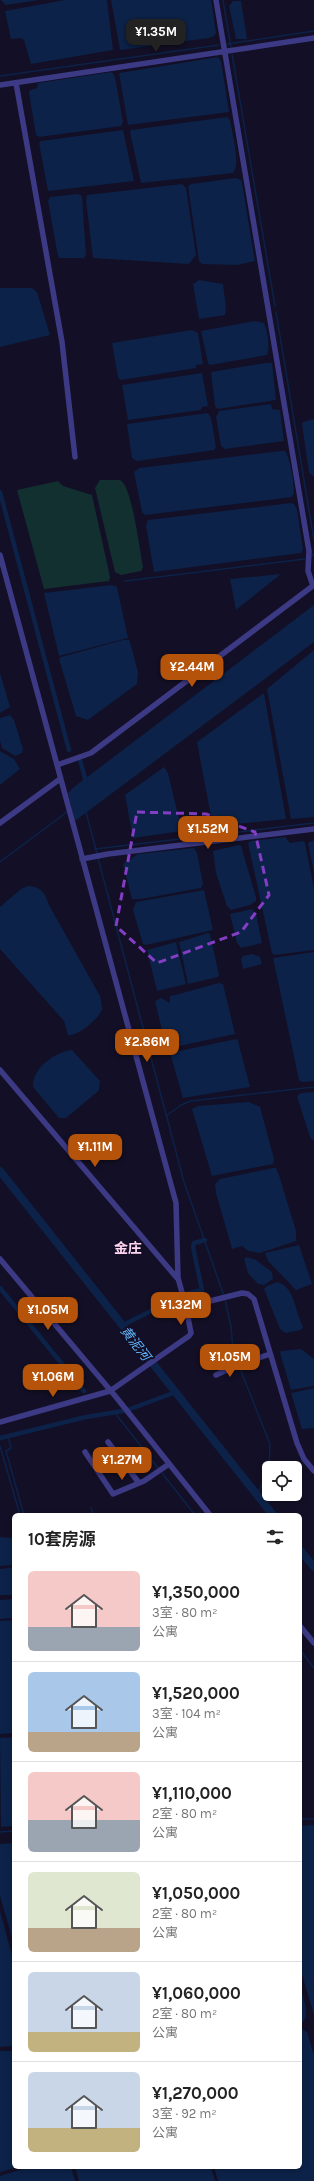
<!DOCTYPE html>
<html lang="zh">
<head>
<meta charset="utf-8">
<style>
	:root { --surface:#fff; --page:#f2f2f2; --text:#222; --muted:#767676; --line:#e0e0e0; --accent:#b45309 }
	body { margin:0; font-family:Karla,"Noto Sans SC",sans-serif; background:var(--page); color:var(--text); height:100vh; display:flex; flex-direction:column; font-size:15px; white-space:nowrap }
	* { box-sizing:border-box; margin:0 }
	p { font-size:13px; color:var(--muted) }
	.icon { flex:none; width:22px; height:22px; fill:none; stroke:currentColor; stroke-width:2; stroke-linecap:round; stroke-linejoin:round }
	.map { position:relative; flex:1; overflow:hidden }
	.sheet { position:absolute; left:12px; top:1513px; width:290px; height:656px; display:flex; flex-direction:column; background:var(--surface); border-radius:6px; box-shadow:0 2px 6px #0003 }
	.sheet>* { flex:none }
	.tools { position:absolute; left:262px; top:1461px; display:grid; gap:8px }
	.tools a { display:grid; place-items:center; width:40px; height:40px; border-radius:6px; background:var(--surface); box-shadow:0 2px 6px #0003; font-size:20px }
	.price { position:absolute; translate:-50% -34px; padding:0 9px; border-radius:8px; background:var(--accent); color:#fff; font-size:13px; line-height:26px; filter:drop-shadow(0 1px 2px #0008) }
	.price::after { content:''; position:absolute; left:50%; top:24px; width:12px; height:9px; margin-left:-6px; background:inherit; clip-path:polygon(0 0,100% 0,50% 100%) }
	.price.active { background:#222; color:#fff }
	ul { padding:0; list-style:none }
	li { display:flex; align-items:center; gap:12px; height:100px; padding:0 16px }
	li+li { border-top:1px solid var(--line) }
	li span { display:grid; place-items:center; flex:none; width:112px; height:80px; border-radius:6px; color:#555 }
	li>.icon { margin-inline-start:auto }
	span .icon { width:48px; height:48px; fill:#fffc; stroke-width:1 }
	li b { font-size:17px }
	h2 { display:flex; justify-content:space-between; align-items:center; height:48px; padding:0 16px; font-size:17px }
	.map>svg:first-child { display:block }
	.green { fill:#12302f }
	.water { fill:#0c2248 }
	.lines { fill:none; stroke-linecap:round; stroke-linejoin:round }
	.stream { stroke:#0c2248; stroke-width:1.5 }
	.canal { stroke:#0c2248; stroke-width:4.5 }
	.river { stroke:#0c2248; stroke-width:8 }
	.minor { stroke:#3d3a85; stroke-width:5.5 }
	.marked { fill:none; stroke:#843dc5; stroke-width:3; stroke-dasharray:8 5; stroke-linejoin:round }
	.labels { text-anchor:middle; stroke-width:4; stroke-linejoin:round; paint-order:stroke }
	.water-label { font-size:13px; font-style:italic; fill:#62b6ff; stroke:#130f26 }
	.quarter-label { font-size:14px; font-weight:bold; fill:#ffd6f0; stroke:#130f26 }
</style>
</head>
<body>
<div class="map">
<svg width="314" height="2181" viewBox="0 0 314 2181">
	<rect width="100%" height="100%" fill="#130f26"/>
	<path class="green" d="M 100,480 L 120,480 C 132,485 140,552 143,567 L 141,571 L 121,575 L 115,572 L 95,488 Z
		M 58,481 L 63,486 L 92,495 L 110,577 L 109,581 L 44,589 L 17,490 Z"/>
	<path class="water" d="M 1,0 L 39,0 L 6,5 Z
		M 65,0 L 107,0 L 113,50 L 31,64 L 24,40 L 21,38 L 11,39 L 5,11 Z
		M 111,0 L 211,0 L 216,33 L 214,36 L 209,38 L 120,50 Z
		M 233,1 L 241,1 L 247,39 L 236,39 L 229,6 Z
		M 218,57 L 221,61 L 229,112 L 128,125 L 119,73 Z
		M 112,72 L 115,77 L 123,122 L 121,126 L 39,137 L 36,135 L 29,93 L 30,90 L 37,88 L 38,83 Z
		M 227,117 L 230,120 C 232,133 241,164 233,173 L 141,183 L 130,132 L 131,130 Z
		M 123,130 L 134,181 L 48,191 L 39,143 L 41,141 Z
		M 236,178 L 241,180 L 242,183 L 255,261 L 237,265 L 202,264 L 199,261 L 188,186 L 191,184 Z
		M 182,184 L 186,188 L 196,255 L 189,264 L 93,258 L 86,201 L 87,195 Z
		M 78,194 L 82,196 L 86,255 L 84,258 L 59,258 L 57,251 L 48,201 L 50,197 Z
		M 199,280 L 223,284 L 226,308 L 225,315 L 199,319 L 193,284 Z
		M 0,288 L 32,288 L 37,292 L 50,335 L 0,347 Z
		M 255,321 L 264,323 C 268,332 270,346 267,355 L 210,365 L 208,363 L 201,331 Z
		M 192,330 L 198,333 L 203,364 L 196,365 L 196,368 L 121,380 L 118,377 L 112,343 Z
		M 265,363 L 272,363 L 276,400 L 218,409 L 215,406 L 211,372 Z
		M 202,373 L 208,406 L 202,407 L 201,410 L 128,420 L 122,385 Z
		M 271,404 L 272,409 L 280,410 L 284,441 L 225,449 L 221,446 L 216,417 L 219,411 Z
		M 208,413 L 211,418 L 216,447 L 214,450 L 137,461 L 132,458 L 127,424 Z
		M 314,419 L 314,477 L 309,473 L 302,424 L 303,422 Z
		M 280,451 L 285,451 C 290,457 297,492 292,497 L 145,515 L 142,512 L 134,472 L 139,468 Z
		M 291,503 L 294,504 L 297,509 L 303,550 L 301,553 L 154,572 L 146,526 L 148,520 Z
		M 281,574 L 236,610 L 230,579 Z
		M 112,585 L 117,587 L 128,638 L 59,656 L 44,593 Z
		M 314,605 L 314,642 L 75,821 L 68,793 L 74,787 Z
		M 123,640 L 129,640 L 130,642 L 138,672 L 137,684 L 88,720 L 76,716 L 59,659 L 61,657 Z
		M 314,650 L 314,817 L 291,819 L 267,689 Z
		M 0,673 L 10,707 L 0,713 Z
		M 264,693 L 286,819 L 215,826 L 212,822 L 197,742 Z
		M 10,715 L 14,720 L 23,749 L 22,753 L 15,756 L 2,748 L 0,741 L 0,718 Z
		M 0,751 L 14,759 L 20,769 L 0,785 Z
		M 164,767 L 168,773 L 182,831 L 133,838 L 125,795 Z
		M 285,837 L 290,843 L 303,841 L 305,843 L 314,889 L 314,950 L 274,955 L 272,953 L 248,843 L 251,841 Z
		M 314,840 L 314,873 L 308,843 Z
		M 239,845 L 241,846 L 256,897 L 256,901 L 250,905 L 231,910 L 227,906 L 216,873 L 213,851 Z
		M 194,848 L 197,853 L 203,884 L 201,888 L 141,899 L 132,899 L 123,864 L 138,854 Z
		M 28,886 C 42,887 45,893 49,905 L 100,996 C 101,1000 102,1005 102,1009 C 100,1018 77,1037 68,1035 L 64,1021 L 0,949 L 0,907 L 21,889 Z
		M 204,890 L 213,930 L 146,945 L 143,944 L 133,910 L 136,902 Z
		M 252,909 L 256,914 L 262,943 L 241,948 L 237,943 L 230,914 Z
		M 208,933 L 210,934 L 219,975 L 218,977 L 188,984 L 179,942 Z
		M 176,942 L 186,984 L 157,991 L 147,950 Z
		M 314,952 L 314,1081 L 302,1082 L 299,1080 L 273,958 Z
		M 252,954 L 260,957 L 262,964 L 243,969 L 241,959 L 243,956 Z
		M 219,983 L 223,984 L 235,1034 L 170,1048 L 166,1047 L 155,1001 L 161,998 L 170,1003 L 170,996 L 175,995 Z
		M 236,1039 L 238,1041 L 250,1087 L 183,1098 L 170,1053 Z
		M 72,1050 L 100,1081 L 99,1090 L 96,1093 L 66,1118 L 59,1118 L 33,1087 C 32,1068 55,1052 72,1050 Z
		M 314,1092 L 314,1140 L 313,1140 L 310,1137 L 297,1096 L 301,1093 Z
		M 249,1102 L 260,1107 L 274,1159 L 273,1164 L 212,1176 L 192,1109 L 198,1106 Z
		M 273,1168 L 276,1168 L 279,1175 L 296,1231 L 296,1241 L 260,1253 L 248,1251 L 242,1246 L 232,1249 L 216,1193 L 215,1184 L 220,1179 Z
		M 299,1245 L 312,1284 L 296,1290 L 268,1261 L 265,1253 Z
		M 247,1257 L 256,1260 L 272,1272 L 273,1279 L 264,1285 L 258,1284 L 248,1273 L 244,1259 Z
		M 277,1282 C 295,1286 295,1313 303,1326 L 301,1330 L 285,1333 L 280,1329 L 264,1289 L 267,1286 Z
		M 301,1349 L 314,1359 L 314,1386 L 291,1390 L 280,1353 L 281,1351 Z
		M 314,1388 L 314,1428 L 302,1429 L 291,1393 Z
		M 0,1537 L 14,1538 L 14,1565 L 0,1566 Z
		M 14,1567 L 14,1595 L 0,1595 L 0,1569 Z
		M 14,1599 L 14,1618 L 0,1619 L 0,1600 Z
		M 14,1620 L 14,1733 L 0,1734 L 0,1621 Z
		M 14,1737 L 14,1826 L 1,1827 L 0,1738 Z
		M 314,1825 L 314,2015 L 300,1968 L 300,1826 Z
		M 14,1843 L 14,1944 L 0,1896 L 0,1844 Z
		M 0,1911 L 14,1963 L 14,2046 L 0,2047 Z
		M 300,1987 C 303,1998 310,2012 303,2022 L 300,2023 Z
		M 300,2028 L 307,2032 L 314,2055 L 314,2181 L 218,2181 L 214,2167 L 300,2167 Z
		M 0,2051 L 14,2051 L 14,2167 L 18,2167 L 0,2172 Z
		M 29,2167 L 71,2167 L 75,2181 L 0,2181 L 0,2176 Z
		M 75,2167 L 211,2167 L 215,2181 L 79,2181 Z"/>
	<g class="lines">
		<path class="stream" d="M 223,0 L 231,47
			M 227,44 L 314,31
			M 232,54 L 275,306
			M 0,76 L 219,45
			M 276,312 L 314,540
			M 312,556 L 314,554
			M 125,581 L 305,559
			M 86,812 L 97,854
			M 95,849 L 314,823
			M 98,858 L 184,1182 L 224,1296
			M 0,862 L 67,812
			M 166,1116 L 181,1105 L 191,1101 L 314,1087
			M 225,1300 L 231,1326 L 233,1351 L 238,1362
			M 239,1366 L 270,1444 L 269,1468
			M 115,1413 L 158,1468
			M 8,1436 L 11,1448 L 6,1451 L 24,1515
			M 0,1446 L 20,1515
			M 162,1473 L 195,1515
			M 257,1495 L 269,1469
			M 91,1508 L 94,1515
			M 300,1650 L 314,1668
			M 300,1819 L 314,1819
			M 0,1832 L 14,1831"/>
		<path class="canal" d="M 0,492 L 69,750
			M 80,760 L 85,778 L 85,783
			M 0,1288 L 84,1391
			M 187,1294 L 202,1290 L 193,1247 L 194,1243 L 205,1240
			M 123,1325 L 179,1297
			M 130,1409 L 176,1392
			M 0,1438 L 86,1417 L 123,1411"/>
		<path class="river" d="M 0,1171 L 273,1515
			M 300,1550 L 314,1567"/>
		<path class="minor" d="M 216,0 L 309,551 L 308,571 L 313,586
			M 16,83 L 62,342 L 75,457
			M 0,85 L 314,38
			M 0,555 L 176,1203 L 178,1278 L 186,1307 L 242,1293 L 248,1294 L 254,1299 L 297,1443 L 304,1459 L 314,1471
			M 57,765 L 91,753 L 314,585
			M 0,823 L 60,779
			M 82,859 L 108,854 L 314,829
			M 0,1070 L 177,1278
			M 0,1259 L 116,1397 L 210,1515
			M 216,1375 L 235,1366 L 270,1354
			M 0,1422 L 110,1391 L 189,1336 L 191,1333 L 186,1307
			M 108,1442 L 139,1483
			M 85,1452 L 113,1494 L 144,1481 L 169,1464
			M 300,1626 L 314,1643"/>
	</g>
	<path class="marked" d="M 137,812 L 206,814 L 255,832 L 269,895 L 241,932 L 157,963 L 116,926 Z"/>
	<g class="labels">
		<g class="water-label">
			<text transform="translate(136 1343) rotate(52)" y="5">黄泥河</text>
		</g>
		<g class="quarter-label">
			<text x="128" y="1253">金庄</text>
		</g>
	</g>
</svg>
<div class="tools">
<a><svg class="icon" aria-label="locate" viewBox="0 0 24 24"><circle cx="12" cy="12" r="6"/><path d="M12 2v4M12 18v4M2 12h4M18 12h4"/></svg></a>
</div>
<b class="price active" style="left:156px;top:53px">¥1.35M</b>
<b class="price" style="left:192px;top:688px">¥2.44M</b>
<b class="price" style="left:208px;top:850px">¥1.52M</b>
<b class="price" style="left:147px;top:1063px">¥2.86M</b>
<b class="price" style="left:95px;top:1168px">¥1.11M</b>
<b class="price" style="left:181px;top:1326px">¥1.32M</b>
<b class="price" style="left:48px;top:1331px">¥1.05M</b>
<b class="price" style="left:230px;top:1378px">¥1.05M</b>
<b class="price" style="left:53px;top:1398px">¥1.06M</b>
<b class="price" style="left:122px;top:1481px">¥1.27M</b>
<section class="sheet">
<h2>10套房源<svg class="icon" aria-label="filters" viewBox="0 0 24 24"><path d="M4 7h16M4 17h16"/><circle cx="9" cy="7" r="2"/><circle cx="15" cy="17" r="2"/></svg></h2>
<ul>
<li><span style="background:linear-gradient(#f6c9c9 70%,#9aa5b1 0)"><svg class="icon" aria-label="home" viewBox="0 0 24 24"><path d="M3 11l9-7 9 7M6 9v11h12V9"/></svg></span><div><b>¥1,350,000</b><p>3室 · 80 m²</p><p>公寓</p></div></li>
<li><span style="background:linear-gradient(#a9c7e8 75%,#b9a48a 0)"><svg class="icon" aria-label="home" viewBox="0 0 24 24"><path d="M3 11l9-7 9 7M6 9v11h12V9"/></svg></span><div><b>¥1,520,000</b><p>3室 · 104 m²</p><p>公寓</p></div></li>
<li><span style="background:linear-gradient(#f6c9c9 60%,#9aa5b1 0)"><svg class="icon" aria-label="home" viewBox="0 0 24 24"><path d="M3 11l9-7 9 7M6 9v11h12V9"/></svg></span><div><b>¥1,110,000</b><p>2室 · 80 m²</p><p>公寓</p></div></li>
<li><span style="background:linear-gradient(#dfe7d0 70%,#b9a48a 0)"><svg class="icon" aria-label="home" viewBox="0 0 24 24"><path d="M3 11l9-7 9 7M6 9v11h12V9"/></svg></span><div><b>¥1,050,000</b><p>2室 · 80 m²</p><p>公寓</p></div></li>
<li><span style="background:linear-gradient(#c9d6e8 75%,#c2b280 0)"><svg class="icon" aria-label="home" viewBox="0 0 24 24"><path d="M3 11l9-7 9 7M6 9v11h12V9"/></svg></span><div><b>¥1,060,000</b><p>2室 · 80 m²</p><p>公寓</p></div></li>
<li><span style="background:linear-gradient(#c9d6e8 70%,#c2b280 0)"><svg class="icon" aria-label="home" viewBox="0 0 24 24"><path d="M3 11l9-7 9 7M6 9v11h12V9"/></svg></span><div><b>¥1,270,000</b><p>3室 · 92 m²</p><p>公寓</p></div></li>
</ul>
</section>
</div>
</body>
</html>
